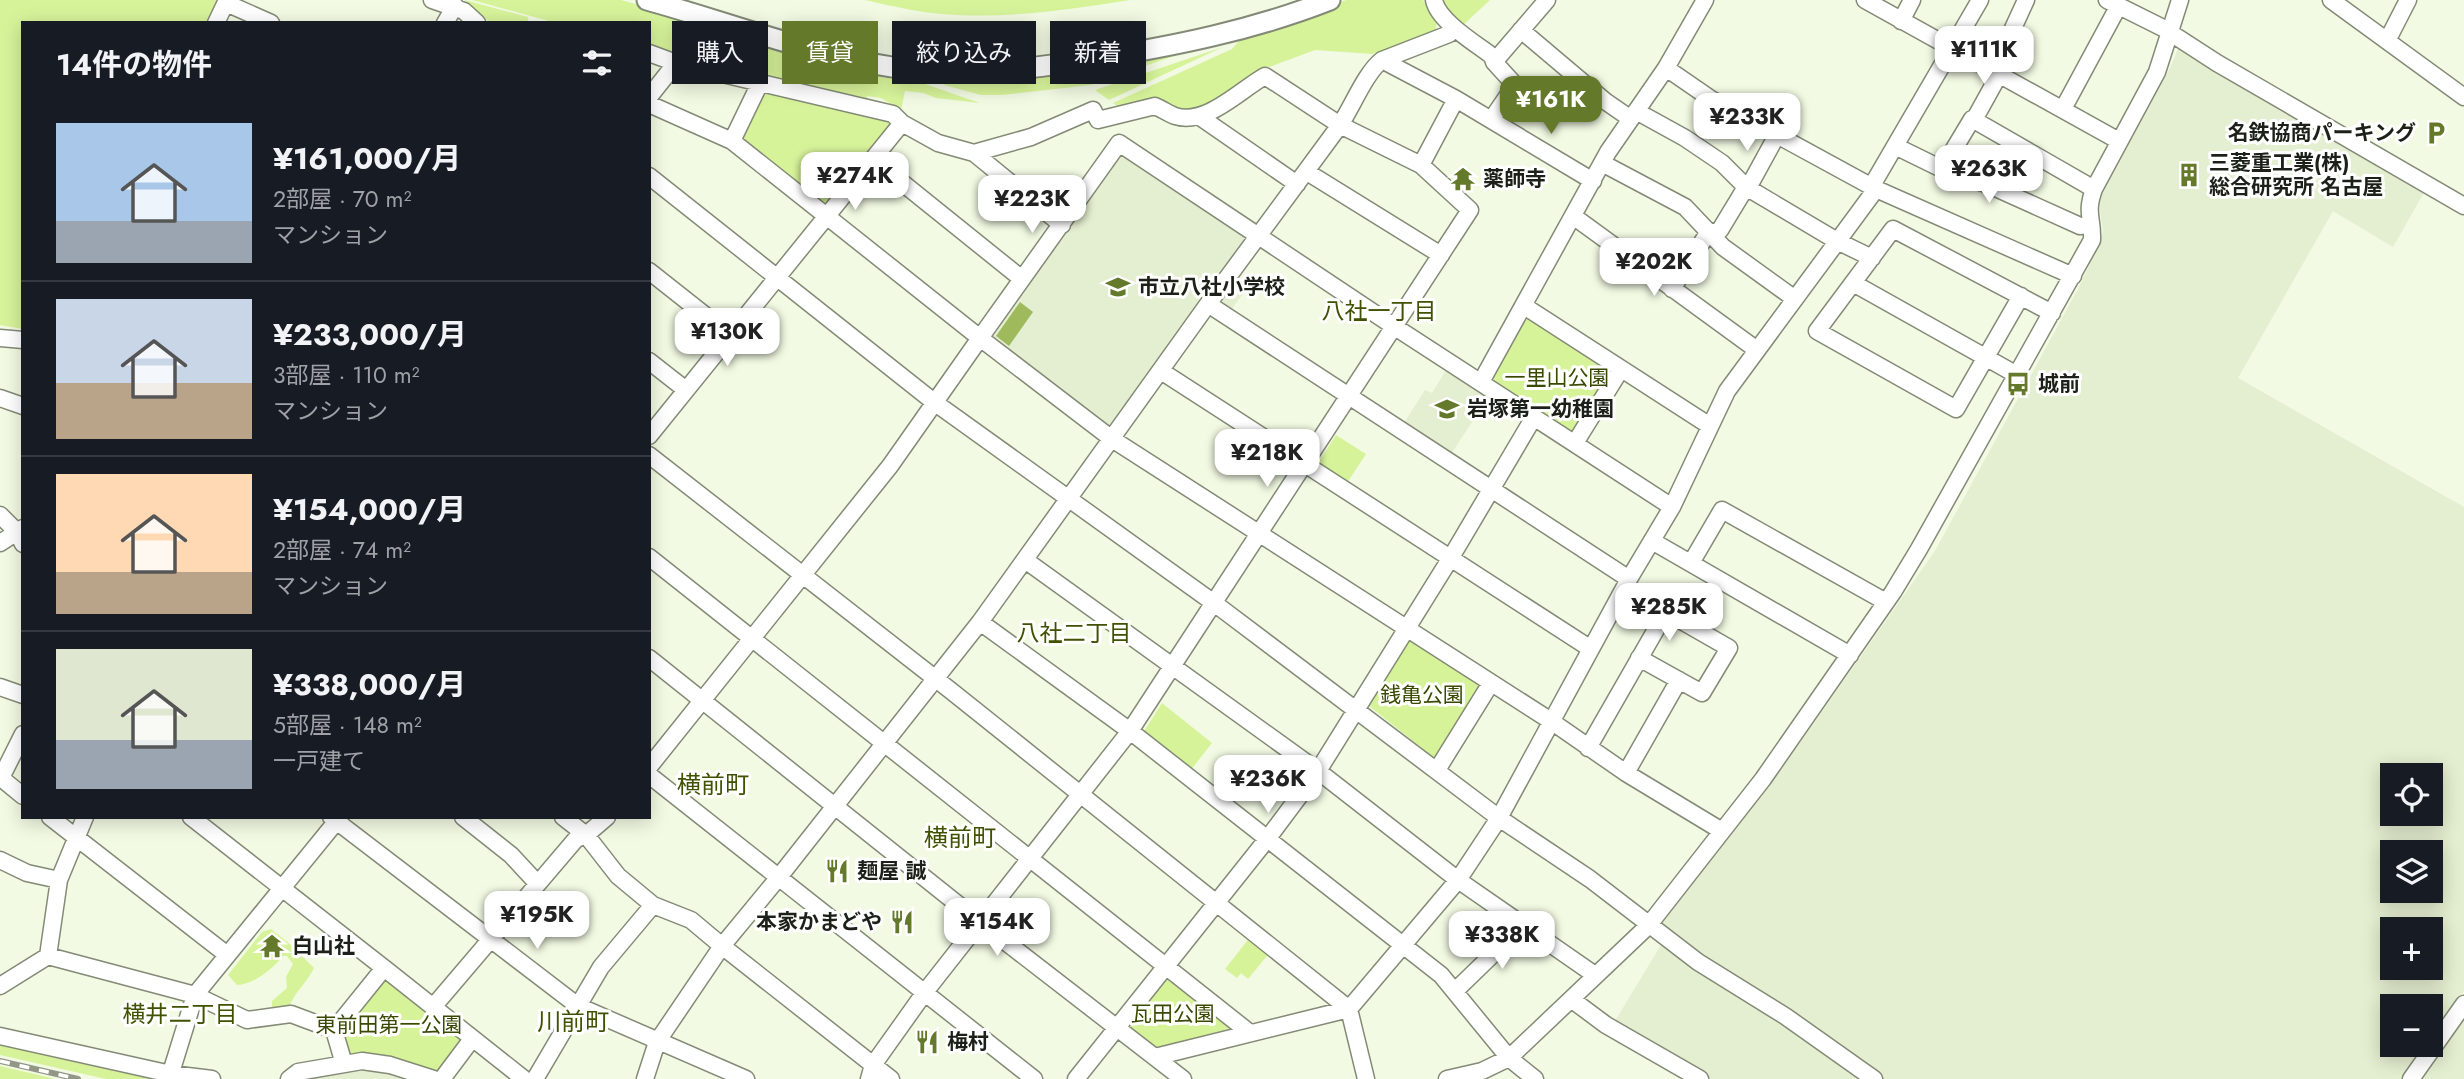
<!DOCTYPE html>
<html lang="ja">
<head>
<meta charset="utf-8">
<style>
	:root { --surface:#171b24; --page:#20242c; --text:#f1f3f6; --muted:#9ea1a6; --line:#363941; --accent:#64792a }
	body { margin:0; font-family:Jost,"Noto Sans JP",sans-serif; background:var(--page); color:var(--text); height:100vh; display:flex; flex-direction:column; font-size:26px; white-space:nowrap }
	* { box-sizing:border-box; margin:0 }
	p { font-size:23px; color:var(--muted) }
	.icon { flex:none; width:38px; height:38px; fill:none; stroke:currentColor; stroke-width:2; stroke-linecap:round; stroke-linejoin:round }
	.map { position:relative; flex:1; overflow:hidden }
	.drawer { position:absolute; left:21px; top:21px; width:630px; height:798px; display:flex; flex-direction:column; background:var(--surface); border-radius:0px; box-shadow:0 4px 18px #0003 }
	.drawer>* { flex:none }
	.banner { position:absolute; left:672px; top:21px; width:665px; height:63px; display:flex; gap:14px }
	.controls { position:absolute; left:2380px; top:763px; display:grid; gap:14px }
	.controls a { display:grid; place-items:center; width:63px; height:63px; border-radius:0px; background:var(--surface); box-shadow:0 4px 18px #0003; font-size:35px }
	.price { position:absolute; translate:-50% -60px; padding:0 16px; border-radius:14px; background:#fff; color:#222; font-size:23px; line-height:46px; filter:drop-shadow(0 2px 4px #0008) }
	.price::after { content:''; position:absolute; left:50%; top:42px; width:21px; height:16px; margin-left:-10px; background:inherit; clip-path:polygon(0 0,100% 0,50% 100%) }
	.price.on { background:var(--accent); color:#fff }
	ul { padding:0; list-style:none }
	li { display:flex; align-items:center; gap:21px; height:175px; padding:0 35px }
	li+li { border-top:2px solid var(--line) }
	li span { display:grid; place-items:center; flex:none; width:196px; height:140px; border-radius:0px; color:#555 }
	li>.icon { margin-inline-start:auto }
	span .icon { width:84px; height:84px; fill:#fffc; stroke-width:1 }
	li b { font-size:30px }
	h2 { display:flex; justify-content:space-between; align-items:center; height:84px; padding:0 35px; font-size:30px }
	.pill { padding:0 24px; border-radius:0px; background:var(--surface); box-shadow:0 4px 18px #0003; font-size:24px; line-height:63px }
	.pill.on { background:var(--accent); color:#fff }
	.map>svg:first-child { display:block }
	.built { fill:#e4eed0; fill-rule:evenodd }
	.green { fill:#d7f39a }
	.water { fill:#9fba5c }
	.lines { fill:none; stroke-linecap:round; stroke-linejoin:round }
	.minor-casing { stroke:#838a76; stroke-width:19 }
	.major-casing { stroke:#838a76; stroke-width:23 }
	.minor { stroke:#fff; stroke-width:16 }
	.major { stroke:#fff; stroke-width:19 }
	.rail-casing { stroke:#929787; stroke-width:6 }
	.rail { stroke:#fff; stroke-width:3.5; stroke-dasharray:10; stroke-linecap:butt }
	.labels { text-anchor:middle; stroke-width:6; stroke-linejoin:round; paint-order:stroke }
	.poi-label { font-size:21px; font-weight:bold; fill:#1d2018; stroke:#fff; text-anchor:start }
	.park-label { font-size:21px; fill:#394900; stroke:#fff }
	.neighbourhood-label { font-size:23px; fill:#405100; stroke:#fff }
	.quarter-label { font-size:24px; fill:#405100; stroke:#fff }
</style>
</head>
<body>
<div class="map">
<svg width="2464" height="1079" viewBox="0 0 2464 1079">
	<rect width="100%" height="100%" fill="#f2fae3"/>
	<path class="built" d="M 2180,44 L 2426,189 L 2393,247 L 2333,211 L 2238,378 L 2464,507 L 2464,991 L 2431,1039 L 2431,1006 L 2392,1006 L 2392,1045 L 2427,1045 L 2403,1079 L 1883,1079 L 1788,1012 L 1733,979 L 1660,924 L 1802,740 L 1935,551 L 2079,287 L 2101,240 L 2103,231 L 2099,205 L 2102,195 L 2170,68 ZM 2392,775 L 2431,775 L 2431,814 L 2392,814 ZM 2392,852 L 2431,852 L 2431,891 L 2392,891 ZM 2392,929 L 2431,929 L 2431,968 L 2392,968 Z
		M 1126,155 L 1243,234 L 1244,240 L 1111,427 L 1106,428 L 992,338 L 991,334 L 1119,156 Z
		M 1232,280 L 1246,289 L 1230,312 L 1220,305 L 1219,300 Z
		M 1448,367 L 1490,395 L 1451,454 L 1404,423 L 1425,390 L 1432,393 Z
		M 1664,940 L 1784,1021 L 1863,1079 L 1705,1079 L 1612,1026 Z
		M 2464,1013 L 2464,1079 L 2418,1079 Z
		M 365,1066 L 418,1079 L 298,1079 Z"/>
	<path class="green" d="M 0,0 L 217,0 L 206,23 L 23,23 L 23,329 L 0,325 Z
		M 465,0 L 528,17 L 528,23 L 490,23 Z
		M 472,0 L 621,0 L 892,72 L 908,82 L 922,83 L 980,103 L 936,98 L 923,93 L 905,91 L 901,110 L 881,98 L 867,96 L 866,103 L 649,49 L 649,23 L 556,23 Z
		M 865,0 L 1130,0 C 1072,9 1015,18 957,15 C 926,14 895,7 865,0 Z
		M 1346,0 L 1423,0 L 1437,22 L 1435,31 L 1387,52 L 1372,54 L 1315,50 L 1256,72 L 1213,103 L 1195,109 L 1123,110 L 1113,103 L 1232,49 L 1245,34 L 1308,15 Z
		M 1440,0 L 1490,0 L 1461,27 Z
		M 1220,40 L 1090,85 L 1002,95 L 981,95 L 948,86 L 922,76 Z
		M 1223,47 L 1109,100 L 1095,90 Z
		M 766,89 L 891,120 L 894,124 L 829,205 L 822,206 L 738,138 L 761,91 Z
		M 1528,315 L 1614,370 L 1573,433 L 1492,382 L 1491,376 L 1524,317 Z
		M 1336,435 L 1366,454 L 1347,483 L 1321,466 L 1320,460 Z
		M 1407,639 L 1412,639 L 1486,687 L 1438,761 L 1368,705 Z
		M 1162,703 L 1212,743 L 1190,771 L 1145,735 L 1144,731 Z
		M 271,929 L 291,945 L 314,968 C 307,982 296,991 289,1006 L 276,1009 L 272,1007 L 272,1001 L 287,988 L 286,977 L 293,964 L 287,956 L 283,956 C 274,968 253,985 237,985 L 228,975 L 262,932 Z
		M 1251,936 L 1271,951 L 1248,979 L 1241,973 L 1237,978 L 1225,969 Z
		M 1166,975 L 1229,1023 L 1229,1029 L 1159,1047 L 1154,1047 L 1129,1027 L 1128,1025 Z
		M 380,979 L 387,980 L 462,1038 L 464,1044 L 441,1071 L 433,1073 L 350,1058 L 340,1030 Z
		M 0,1044 L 159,1077 L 159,1079 L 106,1079 L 0,1055 Z
		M 0,1066 L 56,1079 L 0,1079 Z"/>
	<path class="water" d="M 1020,302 L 1033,312 L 1009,346 L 996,336 Z"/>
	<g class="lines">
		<g class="minor-casing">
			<path id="minor" d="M 432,0 L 464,11 L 477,23
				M 1434,0 C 1438,21 1475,43 1492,56 L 1494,62 L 1515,85 L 1491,120
				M 1865,0 L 2119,141
				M 2107,0 L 2163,28 L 2217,63 L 2464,206
				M 2331,0 L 2464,97
				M 226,3 L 271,23
				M 1901,21 L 1912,0
				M 216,23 L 227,0
				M 445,23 L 455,6
				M 1521,30 L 1605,101 L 1631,119
				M 2387,41 L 2408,0
				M 649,53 L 676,63
				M 1382,60 L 1456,99 L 1593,181
				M 1494,62 L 1547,0
				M 1666,68 L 1711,99 L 1876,189 L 2073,276
				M 1994,70 L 2026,0
				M 649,97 L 676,63 L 893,114 L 902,123 L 938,143 L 974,153 L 1062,225
				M 649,104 L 732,141 L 980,338 L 890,466 L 649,767
				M 2063,109 L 2118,7
				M 1636,111 L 1685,138 L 1722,163 L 1746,187 L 1837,241 L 1872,258
				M 1200,117 L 1297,184
				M 1974,120 L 2094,189
				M 732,141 L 760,83
				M 1895,146 L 1942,169 L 1989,185 L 2080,226 L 2091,225
				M 874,160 L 1022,279
				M 1602,163 L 1685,207 L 1723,247 L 1795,299
				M 1421,165 L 1456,99
				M 1942,169 L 1972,119 L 1974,120 L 2000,73
				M 1307,172 L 1441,255
				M 649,176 L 934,402 L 1214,603 L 1499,818 L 1590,879 L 1698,962 L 1785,1016 L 1874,1079
				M 1748,188 L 1777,135
				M 1573,216 L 1757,350
				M 649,271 L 730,335
				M 1853,283 L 2017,375
				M 1672,289 L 1708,233 L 1720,230 L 1746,187
				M 2021,296 L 1956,409 L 1817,331 L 1893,229 L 2052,313
				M 1208,304 L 1629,579
				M 1524,306 L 1710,426
				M 0,338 L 23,340
				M 649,361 L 686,390
				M 1161,371 L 1591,649
				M 1481,382 L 1608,152 L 1666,68 L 1705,0
				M 0,398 L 23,406
				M 649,436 L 902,123
				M 1575,443 L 1621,369
				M 649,455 L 950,690 L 1349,1009 L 1366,1079
				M 1672,507 L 1395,327 L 1119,143 L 980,338 L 1112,439 L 1551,721 L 1626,773 L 1722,831
				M 0,515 L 17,532 L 23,544
				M 1652,541 L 1850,655
				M 0,543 L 23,528
				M 649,557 L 1250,1033
				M 1025,560 L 1318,771 L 1458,880 L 1595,975
				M 1691,563 L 1722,510 L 1886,602
				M 980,622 L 1130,731 L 1441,975 L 1509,1058 L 1535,1079
				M 649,658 L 980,922 L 1183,1079
				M 0,687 L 23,695
				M 23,734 L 1,778 L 23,796
				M 1588,748 L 1666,612 L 1729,648 L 1702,693 L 1639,658
				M 1437,770 L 1491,683
				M 1626,773 L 1679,680
				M 649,775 L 1034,1079
				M 50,817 L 226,954
				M 191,817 L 384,968
				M 331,817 L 578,1006 L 746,1079
				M 463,817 L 511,855 L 537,883
				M 563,817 L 586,835 L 618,876 L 653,905 L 691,920 L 722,946 L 891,1079
				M 0,860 L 27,873 L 59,880
				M 48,956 L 59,880 L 85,817
				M 0,986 L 48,956 L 195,995 L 247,1020 L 291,1014 L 334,1030
				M 1455,991 L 1523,925
				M 1571,999 L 1606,1025 L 1700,1079
				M 433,1007 L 576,839 L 586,835 L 607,817
				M 0,1036 L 171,1074 L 212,1079
				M 1155,1057 L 1349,1009 L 1458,880 L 1499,818 L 1629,579 L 1672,507 L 1727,391 L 1876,189 L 1874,182 L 1980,0
				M 344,1064 L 334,1030 L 384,968 L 524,1079
				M 169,1079 L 195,995 L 340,817
				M 289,1079 L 298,1072 L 362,1061 L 390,1065 L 434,1079
				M 442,1079 L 472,1039
				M 535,1079 L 601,967 L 653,905
				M 645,1079 L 657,1042 L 722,946 L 779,877 L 980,622 L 1208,304 L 1340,125 C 1352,107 1366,72 1382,60 L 1449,34 L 1452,26
				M 869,1079 L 873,1065 L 925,992 L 1130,731 L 1470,210 L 1421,165 L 1340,125 L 1265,76 C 1240,90 1206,126 1175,116 C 1169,114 1162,109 1155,106 L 1098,120 L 1093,110 L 1031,137 L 974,153
				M 1076,1079 L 1268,838 L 1318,771 L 1450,559 L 1534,417
				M 1447,1079 L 1482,1071 L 1509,1058 L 1648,926 L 1763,779 L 1893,592 L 1919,549 L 2092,240 C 2093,217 2085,214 2094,189 L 2157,72 L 2180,0
				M 2411,1079 L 2464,1004"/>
		</g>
		<g class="major-casing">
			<path id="major" d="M 647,0 C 730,23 812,55 898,68 C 963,78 1029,69 1093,59 C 1174,46 1254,30 1330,0"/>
		</g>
		<use href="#minor" class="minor"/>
		<use href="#major" class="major"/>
		<g class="rail-casing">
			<path id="rail" d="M 0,1061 L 78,1079"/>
		</g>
		<use href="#rail" class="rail"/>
	</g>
	<defs>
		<g id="parking-bare" transform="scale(1.89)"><path d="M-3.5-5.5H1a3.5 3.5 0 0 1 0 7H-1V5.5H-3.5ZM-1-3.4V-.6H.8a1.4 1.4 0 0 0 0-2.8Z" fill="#64792a" stroke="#fff" stroke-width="2.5" paint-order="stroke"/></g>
		<g id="building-bare" transform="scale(1.89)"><path d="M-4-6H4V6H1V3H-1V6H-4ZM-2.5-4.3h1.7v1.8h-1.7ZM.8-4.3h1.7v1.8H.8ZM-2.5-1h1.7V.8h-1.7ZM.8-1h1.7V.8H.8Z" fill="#64792a" stroke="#fff" stroke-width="2.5" paint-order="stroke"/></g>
		<g id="temple-bare" transform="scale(1.89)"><path d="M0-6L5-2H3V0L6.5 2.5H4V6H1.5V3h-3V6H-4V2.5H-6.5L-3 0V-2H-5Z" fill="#64792a" stroke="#fff" stroke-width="2.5" paint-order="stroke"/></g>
		<g id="school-bare" transform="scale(1.89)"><path d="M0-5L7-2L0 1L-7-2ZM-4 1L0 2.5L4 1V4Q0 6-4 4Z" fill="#64792a" stroke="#fff" stroke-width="2.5" paint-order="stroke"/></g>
		<g id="bus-bare" transform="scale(1.89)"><path d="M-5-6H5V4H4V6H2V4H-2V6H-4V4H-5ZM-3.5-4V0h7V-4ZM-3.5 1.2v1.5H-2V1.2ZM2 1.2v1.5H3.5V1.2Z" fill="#64792a" stroke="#fff" stroke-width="2.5" paint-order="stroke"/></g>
		<g id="restaurant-bare" transform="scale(1.89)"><path d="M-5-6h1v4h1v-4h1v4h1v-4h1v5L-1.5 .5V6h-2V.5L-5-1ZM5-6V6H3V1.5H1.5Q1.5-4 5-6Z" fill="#64792a" stroke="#fff" stroke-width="2.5" paint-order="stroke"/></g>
	</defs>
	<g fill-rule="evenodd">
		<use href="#parking-bare" x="2436" y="133"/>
		<use href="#building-bare" x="2189" y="175"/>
		<use href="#temple-bare" x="1463" y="179"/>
		<use href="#school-bare" x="1118" y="287"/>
		<use href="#bus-bare" x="2018" y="384"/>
		<use href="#school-bare" x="1447" y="409"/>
		<use href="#restaurant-bare" x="837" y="871"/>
		<use href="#restaurant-bare" x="902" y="922"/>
		<use href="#temple-bare" x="272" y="946"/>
		<use href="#restaurant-bare" x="927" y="1042"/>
	</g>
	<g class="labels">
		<g class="poi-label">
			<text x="2416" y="140" text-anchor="end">名鉄協商パーキング</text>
			<text x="2209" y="170">三菱重工業(株)<tspan x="2209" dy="24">総合研究所 名古屋</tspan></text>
			<text x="1483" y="186">薬師寺</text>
			<text x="1138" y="294">市立八社小学校</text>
			<text x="2038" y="391">城前</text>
			<text x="1467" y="416">岩塚第一幼稚園</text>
			<text x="857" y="878">麺屋 誠</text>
			<text x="882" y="929" text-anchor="end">本家かまどや</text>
			<text x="292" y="953">白山社</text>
			<text x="947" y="1049">梅村</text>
		</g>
		<g class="park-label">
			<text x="1557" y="385">一里山公園</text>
			<text x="1422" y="702">銭亀公園</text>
			<text x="1173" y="1021">瓦田公園</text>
			<text x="389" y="1032">東前田第一公園</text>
		</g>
		<g class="neighbourhood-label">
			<text x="1379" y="319">八社一丁目</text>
			<text x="1074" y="641">八社二丁目</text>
			<text x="180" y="1022">横井二丁目</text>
		</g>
		<g class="quarter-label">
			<text x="713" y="793">横前町</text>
			<text x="960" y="846">横前町</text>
			<text x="573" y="1030">川前町</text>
		</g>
	</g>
</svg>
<div class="controls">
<a><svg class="icon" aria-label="locate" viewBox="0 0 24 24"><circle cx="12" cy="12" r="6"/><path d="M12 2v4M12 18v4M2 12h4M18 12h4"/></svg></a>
<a><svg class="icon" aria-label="layers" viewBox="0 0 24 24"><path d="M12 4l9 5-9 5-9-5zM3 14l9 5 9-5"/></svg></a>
<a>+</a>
<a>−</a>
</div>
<b class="price" style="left:1984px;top:86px">¥111K</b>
<b class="price on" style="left:1551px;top:136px">¥161K</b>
<b class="price" style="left:1747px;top:153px">¥233K</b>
<b class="price" style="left:1989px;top:205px">¥263K</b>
<b class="price" style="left:855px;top:212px">¥274K</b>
<b class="price" style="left:1032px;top:235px">¥223K</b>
<b class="price" style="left:1654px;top:298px">¥202K</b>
<b class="price" style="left:727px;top:368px">¥130K</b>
<b class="price" style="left:1267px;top:489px">¥218K</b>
<b class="price" style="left:1669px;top:643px">¥285K</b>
<b class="price" style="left:1268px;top:815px">¥236K</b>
<b class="price" style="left:537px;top:951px">¥195K</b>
<b class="price" style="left:997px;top:958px">¥154K</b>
<b class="price" style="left:1502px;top:971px">¥338K</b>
<div class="banner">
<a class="pill">購入</a>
<a class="pill on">賃貸</a>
<a class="pill">絞り込み</a>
<a class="pill">新着</a>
</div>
<section class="drawer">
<h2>14件の物件<svg class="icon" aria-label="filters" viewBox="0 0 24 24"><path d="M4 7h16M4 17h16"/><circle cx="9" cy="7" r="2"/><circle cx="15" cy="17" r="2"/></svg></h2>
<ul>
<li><span style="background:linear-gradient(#a9c7e8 70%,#9aa5b1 0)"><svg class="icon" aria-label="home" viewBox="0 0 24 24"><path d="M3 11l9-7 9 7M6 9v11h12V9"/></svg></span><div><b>¥161,000/月</b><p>2部屋 · 70 m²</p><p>マンション</p></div></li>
<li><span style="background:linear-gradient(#c9d6e8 60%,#b9a48a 0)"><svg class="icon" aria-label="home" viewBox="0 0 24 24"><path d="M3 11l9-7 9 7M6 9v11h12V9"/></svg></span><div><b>¥233,000/月</b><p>3部屋 · 110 m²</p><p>マンション</p></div></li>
<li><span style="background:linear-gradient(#ffd9b3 70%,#b9a48a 0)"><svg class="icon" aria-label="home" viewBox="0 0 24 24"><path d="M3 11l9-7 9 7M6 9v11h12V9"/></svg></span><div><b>¥154,000/月</b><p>2部屋 · 74 m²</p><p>マンション</p></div></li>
<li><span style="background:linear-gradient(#dfe7d0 65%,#9aa5b1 0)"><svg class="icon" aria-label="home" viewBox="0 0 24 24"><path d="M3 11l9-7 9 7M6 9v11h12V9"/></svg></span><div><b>¥338,000/月</b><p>5部屋 · 148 m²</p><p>一戸建て</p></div></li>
</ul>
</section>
</div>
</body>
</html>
